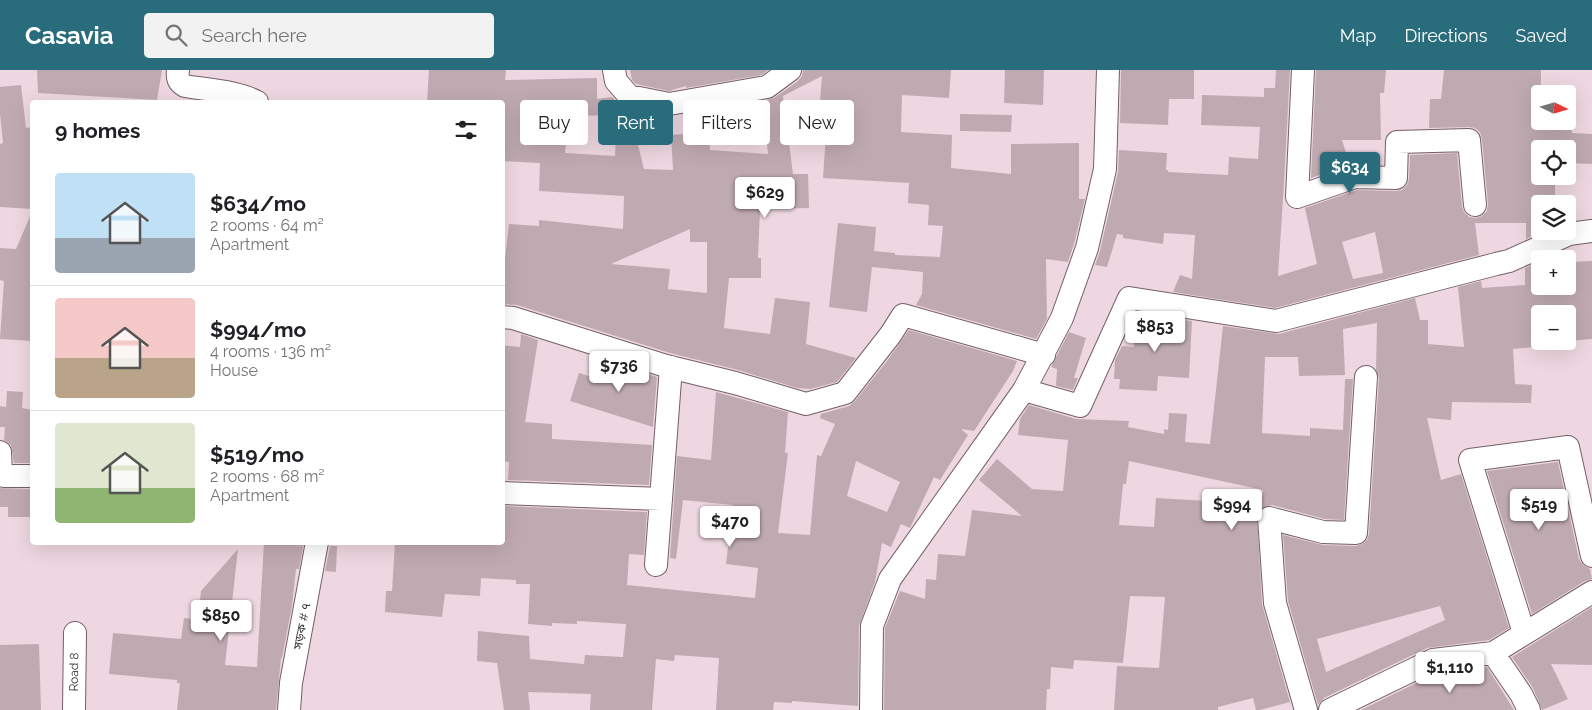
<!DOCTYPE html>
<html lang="en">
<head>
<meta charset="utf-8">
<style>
	:root { --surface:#fff; --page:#f2f2f2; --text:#202124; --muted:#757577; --line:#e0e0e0; --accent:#296d7d }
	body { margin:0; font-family:Raleway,"Noto Sans Bengali",sans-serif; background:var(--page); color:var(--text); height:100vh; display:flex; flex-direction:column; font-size:19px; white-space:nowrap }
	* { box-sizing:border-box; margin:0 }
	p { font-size:16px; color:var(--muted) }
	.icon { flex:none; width:28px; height:28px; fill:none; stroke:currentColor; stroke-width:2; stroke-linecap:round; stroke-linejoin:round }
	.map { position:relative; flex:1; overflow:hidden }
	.details { position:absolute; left:30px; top:30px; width:475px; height:445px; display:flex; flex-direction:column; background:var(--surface); border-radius:5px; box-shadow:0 5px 20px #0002 }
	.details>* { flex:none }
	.guide { position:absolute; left:520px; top:30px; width:475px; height:45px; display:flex; gap:10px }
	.needle { width:32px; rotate:95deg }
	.controls { position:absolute; left:1531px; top:15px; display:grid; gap:10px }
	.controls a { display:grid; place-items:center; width:45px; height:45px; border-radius:5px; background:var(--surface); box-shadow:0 5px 20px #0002; font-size:25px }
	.price { position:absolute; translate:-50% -42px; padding:0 11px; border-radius:5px; background:#fff; color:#222; font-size:16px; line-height:32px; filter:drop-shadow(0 1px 2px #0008) }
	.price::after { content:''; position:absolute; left:50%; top:30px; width:15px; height:11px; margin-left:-8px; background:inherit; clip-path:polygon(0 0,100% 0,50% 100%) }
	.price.selected { background:var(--accent); color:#fff }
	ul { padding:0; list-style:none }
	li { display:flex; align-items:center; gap:15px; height:125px; padding:0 25px }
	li+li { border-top:1px solid var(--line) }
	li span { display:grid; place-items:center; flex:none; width:140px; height:100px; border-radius:5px; color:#555 }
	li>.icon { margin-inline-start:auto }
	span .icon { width:60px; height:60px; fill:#fffc; stroke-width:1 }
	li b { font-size:21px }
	h2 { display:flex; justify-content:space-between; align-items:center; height:60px; padding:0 25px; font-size:21px }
	.tag { padding:0 18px; border-radius:5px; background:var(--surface); box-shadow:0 5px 20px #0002; font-size:18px; line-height:45px }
	.tag.selected { background:var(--accent); color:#fff }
	header { display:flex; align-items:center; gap:30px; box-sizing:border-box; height:70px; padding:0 25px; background:var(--accent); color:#fff }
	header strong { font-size:24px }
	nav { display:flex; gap:28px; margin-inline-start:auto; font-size:18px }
	.search { width:350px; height:45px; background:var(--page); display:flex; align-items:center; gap:12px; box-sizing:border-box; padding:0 18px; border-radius:5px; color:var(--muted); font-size:19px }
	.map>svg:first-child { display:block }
	.building { fill:#c0aab2; fill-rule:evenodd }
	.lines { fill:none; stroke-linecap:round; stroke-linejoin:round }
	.street-casing { stroke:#746068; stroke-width:24 }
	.street { stroke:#fff; stroke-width:22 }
	.labels { text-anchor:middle; stroke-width:5; stroke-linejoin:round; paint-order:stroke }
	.street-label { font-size:12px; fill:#322a2d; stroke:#fff }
</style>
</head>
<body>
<header>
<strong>Casavia</strong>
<div class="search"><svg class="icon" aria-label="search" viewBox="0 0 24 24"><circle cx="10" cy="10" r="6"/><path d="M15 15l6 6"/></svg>Search here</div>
<nav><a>Map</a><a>Directions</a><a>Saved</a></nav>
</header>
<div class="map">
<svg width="1592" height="640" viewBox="0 0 1592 640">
	<rect width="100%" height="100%" fill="#eed7e0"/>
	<path class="building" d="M 37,0 L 162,0 L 157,30 L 38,23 Z
		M 429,0 L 506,0 L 505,10 L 597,8 L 597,29 L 612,27 L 620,35 L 629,39 L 644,99 L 673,100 L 671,65 L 709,62 L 710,80 L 768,84 L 762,31 L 774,28 L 798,11 L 802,6 L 803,0 L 951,0 L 949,28 L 902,25 L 901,62 L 952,65 L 951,98 L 1011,104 L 1011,74 L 1079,73 L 1079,129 L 1085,129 L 1074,174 L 1068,192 L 1046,189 L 1047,249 L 1036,269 L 916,235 L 922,224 L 923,202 L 872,197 L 867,242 L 829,237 L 838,153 L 876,157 L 874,181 L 895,183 L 895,185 L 940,187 L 943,156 L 928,155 L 929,135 L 908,133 L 909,113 L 823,108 L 826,63 L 830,63 L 832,32 L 820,31 L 822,6 L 783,26 L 793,104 L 808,104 L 809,138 L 760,139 L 758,188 L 761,188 L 761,208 L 729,208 L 724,258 L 770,264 L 775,228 L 810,232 L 806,274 L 856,288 L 837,312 L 810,319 L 797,318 L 738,300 L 670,283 L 517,235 L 502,234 L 502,214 L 509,154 L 539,156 L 539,150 L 623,159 L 624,126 L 539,121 L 540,93 L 502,91 L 502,32 L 427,32 ZM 617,45 L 615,86 L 565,83 L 569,46 ZM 690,159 L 690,172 L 707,172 L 707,223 L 668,219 L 670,199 L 611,194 Z
		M 630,0 L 768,0 L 762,5 L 686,18 L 686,16 L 669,21 L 636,14 L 632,10 Z
		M 1005,0 L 1044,0 L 1043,35 L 1004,33 Z
		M 1121,0 L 1194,0 L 1194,29 L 1169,29 L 1168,55 L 1120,53 Z
		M 1276,0 L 1290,0 L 1284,113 L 1278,206 L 1317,194 L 1305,138 L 1357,120 L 1396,121 L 1402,120 L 1407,115 L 1409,109 L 1410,85 L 1457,83 L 1462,136 L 1464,142 L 1469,147 L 1476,148 L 1482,146 L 1487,141 L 1488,134 L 1482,69 L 1480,62 L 1475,58 L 1469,57 L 1429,58 L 1430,29 L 1441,29 L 1444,0 L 1541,0 L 1541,16 L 1570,16 L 1572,63 L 1592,64 L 1592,94 L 1571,93 L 1569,110 L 1555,108 L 1555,133 L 1540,134 L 1540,161 L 1543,161 L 1526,169 L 1526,153 L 1475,153 L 1479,185 L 1275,238 L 1173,222 L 1180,205 L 1192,209 L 1195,165 L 1164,163 L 1163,174 L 1123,168 L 1123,165 L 1117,164 L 1107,197 L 1095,195 L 1100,181 L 1118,102 L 1119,80 L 1167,83 L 1166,100 L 1168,100 L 1168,102 L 1228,105 L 1229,87 L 1258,89 L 1260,57 L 1201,55 L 1202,25 L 1264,27 L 1264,18 L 1275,18 ZM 1540,24 L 1568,24 L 1568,51 L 1540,51 ZM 1540,79 L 1568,79 L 1568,106 L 1540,106 ZM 1375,162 L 1383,203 L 1353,209 L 1342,172 Z
		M 1316,0 L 1386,0 L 1384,23 L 1380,23 L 1381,70 L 1342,70 L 1350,95 L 1311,108 Z
		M 21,15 L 26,58 L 32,57 L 32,139 L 0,137 L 0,74 L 3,73 L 0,44 L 0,17 Z
		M 719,39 L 722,49 L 698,56 L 694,43 Z
		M 960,44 L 1012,45 L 1011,62 L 960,61 Z
		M 32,142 L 32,271 L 0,269 L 4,211 L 0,210 L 0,178 L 16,179 Z
		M 1540,191 L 1540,216 L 1568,216 L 1568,192 L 1592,191 L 1592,269 L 1568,271 L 1568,244 L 1540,244 L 1540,271 L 1553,271 L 1554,275 L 1513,279 L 1515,314 L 1532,315 L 1531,333 L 1452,332 L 1451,350 L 1427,348 L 1441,410 L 1461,404 L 1509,558 L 1489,570 L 1427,578 L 1324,628 L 1318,635 L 1288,531 L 1283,465 L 1323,475 L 1356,476 L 1362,474 L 1367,470 L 1369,464 L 1379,308 L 1376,300 L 1377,253 L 1343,259 L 1345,305 L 1299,306 L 1298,287 L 1265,287 L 1262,363 L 1310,366 L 1310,358 L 1343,360 L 1345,309 L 1353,309 L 1344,450 L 1325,449 L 1272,435 L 1261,438 L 1257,443 L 1262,534 L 1290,632 L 1260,640 L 1256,640 L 1253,628 L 1218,637 L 1218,640 L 1114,640 L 1117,596 L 1159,598 L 1165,527 L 1130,526 L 1123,593 L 1074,590 L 1073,599 L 1051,597 L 1050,619 L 1047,619 L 1046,640 L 884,640 L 885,558 L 900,521 L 925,529 L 926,509 L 936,510 L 938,484 L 965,486 L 972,440 L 1022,446 L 979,410 L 997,389 L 1032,419 L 1063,421 L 1068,370 L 1018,365 L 1020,349 L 1029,335 L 1076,349 L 1129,351 L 1128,357 L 1164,364 L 1164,359 L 1168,360 L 1169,343 L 1187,344 L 1185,372 L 1210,374 L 1223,256 L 1279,264 L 1415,228 L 1420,250 L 1428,250 L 1428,274 L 1464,277 L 1458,217 L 1481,211 L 1482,218 L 1525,215 L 1525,198 ZM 1129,391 L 1263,420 L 1261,434 L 1156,428 L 1154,457 L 1119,455 L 1123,414 L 1126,414 ZM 1440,536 L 1445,550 L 1326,602 L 1317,569 Z
		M 1136,245 L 1163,247 L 1192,251 L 1189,308 L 1158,306 L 1157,321 L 1119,319 L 1120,309 L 1114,309 L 1115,290 L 1122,276 L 1134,277 Z
		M 909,260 L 1017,291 L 1013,301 L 974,361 L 961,359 L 968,365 L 940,410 L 934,407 L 910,458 L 901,454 L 891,477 L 882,473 L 875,512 L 859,556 L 858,636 L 792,631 L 792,633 L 774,632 L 773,640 L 716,640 L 719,588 L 675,585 L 674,591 L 656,589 L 652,640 L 590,640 L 591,624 L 528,622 L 530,640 L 504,640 L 497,593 L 477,591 L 478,561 L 529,566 L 530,589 L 584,594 L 585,585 L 623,587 L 626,554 L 577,551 L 577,554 L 552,553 L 552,556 L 528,554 L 530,514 L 516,514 L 516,510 L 481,508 L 480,526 L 445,524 L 442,547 L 385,542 L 386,521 L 392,521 L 395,472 L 503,472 L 505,436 L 647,442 L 644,485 L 629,484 L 627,515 L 755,528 L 758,498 L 726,494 L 733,435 L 683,430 L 676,489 L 670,488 L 677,386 L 711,390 L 716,322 L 788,342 L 785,383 L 788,383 L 778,463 L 810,465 L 817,385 L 821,386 L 835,354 L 820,348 L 821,344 L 849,336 L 855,331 L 887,291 ZM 856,391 L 900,412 L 887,442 L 847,426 Z
		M 1069,262 L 1086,268 L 1074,308 L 1078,308 L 1073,320 L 1056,316 L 1057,299 L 1051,297 Z
		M 521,264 L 538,270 L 525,352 L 552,354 L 552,369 L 652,375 L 649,415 L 508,410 L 509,392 L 502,391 L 502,275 L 520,277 Z
		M 604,290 L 657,307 L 653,357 L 570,331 L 579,303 L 602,310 Z
		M 7,321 L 23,322 L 22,338 L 32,340 L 32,393 L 14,393 L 11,375 L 4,370 L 5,357 L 0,357 L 0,336 L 6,337 Z
		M 1558,392 L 1579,489 L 1583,495 L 1590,499 L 1592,509 L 1585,511 L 1532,544 L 1487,401 Z
		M 0,418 L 32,419 L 32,447 L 8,447 L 8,437 L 0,437 Z
		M 264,472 L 304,472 L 299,499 L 296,499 L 292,536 L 282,588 L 281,588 L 276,640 L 177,640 L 180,613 L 177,613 L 177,610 L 109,604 L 113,563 L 181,569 L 184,548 L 198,550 L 201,521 L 238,479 L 225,595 L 257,597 Z
		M 330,476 L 337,476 L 336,502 L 325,501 Z
		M 1592,537 L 1592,595 L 1551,594 L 1568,629 L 1542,640 L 1533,618 L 1512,587 Z
		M 39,574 L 41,640 L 0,640 L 0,575 Z
		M 1487,597 L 1514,640 L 1361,640 L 1437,603 Z"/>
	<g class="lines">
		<g class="street-casing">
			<path id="street" d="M 178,0 C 177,8 178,12 185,16 C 208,20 237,21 257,32
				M 614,0 L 616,11 L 629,26 L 669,34 L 767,17 L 790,0
				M 1303,0 L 1297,127 L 1355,107 L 1396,108 L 1397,72 L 1469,70 L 1475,135
				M 502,247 L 513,248 L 666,296 L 735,313 L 806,334 L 845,323 L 891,264 L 903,245 L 1044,285
				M 1024,320 L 1080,336 L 1129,228 L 1276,251 L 1496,194 L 1509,191 L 1569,164 L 1592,161
				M 0,382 L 1,404 L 4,406 L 32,406
				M 502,423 L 661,429
				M 656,495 L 671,297
				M 1524,563 L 1470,390 L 1568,377 L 1592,486
				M 74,640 L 75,563
				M 289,640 L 291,613 L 317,472
				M 871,640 L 872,556 L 890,509 L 1024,320 L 1062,248 L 1087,178 L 1105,99 L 1108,0
				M 1306,640 L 1275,533 L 1269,448 L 1323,462 L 1356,463 L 1366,307
				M 1330,640 L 1433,590 L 1493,583
				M 1529,640 L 1521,624 L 1493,583 L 1592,522"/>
		</g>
		<use href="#street" class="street"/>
	</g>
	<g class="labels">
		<g class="street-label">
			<text transform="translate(302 556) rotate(-79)" y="4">সড়ক # ৭</text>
			<text transform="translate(74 602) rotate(-89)" y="4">Road 8</text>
		</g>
	</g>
</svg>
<div class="controls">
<a><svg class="needle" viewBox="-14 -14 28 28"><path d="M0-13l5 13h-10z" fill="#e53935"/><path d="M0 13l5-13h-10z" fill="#757577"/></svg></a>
<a><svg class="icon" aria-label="locate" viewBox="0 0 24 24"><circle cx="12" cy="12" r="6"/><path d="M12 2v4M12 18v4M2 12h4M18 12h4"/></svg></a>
<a><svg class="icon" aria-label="layers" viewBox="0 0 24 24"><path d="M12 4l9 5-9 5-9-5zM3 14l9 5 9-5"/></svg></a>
<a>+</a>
<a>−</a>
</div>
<b class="price selected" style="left:1350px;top:124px">$634</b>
<b class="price" style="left:765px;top:149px">$629</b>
<b class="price" style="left:1155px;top:283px">$853</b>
<b class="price" style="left:619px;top:323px">$736</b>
<b class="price" style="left:1232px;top:461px">$994</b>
<b class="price" style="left:1539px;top:461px">$519</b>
<b class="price" style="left:730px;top:478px">$470</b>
<b class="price" style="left:221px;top:572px">$850</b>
<b class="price" style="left:1450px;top:624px">$1,110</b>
<div class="guide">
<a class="tag">Buy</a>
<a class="tag selected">Rent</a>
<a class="tag">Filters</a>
<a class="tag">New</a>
</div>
<section class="details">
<h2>9 homes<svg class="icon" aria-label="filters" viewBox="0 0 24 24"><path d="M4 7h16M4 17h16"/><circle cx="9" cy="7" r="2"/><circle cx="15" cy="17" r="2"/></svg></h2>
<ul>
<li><span style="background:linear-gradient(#bfe0f5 65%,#9aa5b1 0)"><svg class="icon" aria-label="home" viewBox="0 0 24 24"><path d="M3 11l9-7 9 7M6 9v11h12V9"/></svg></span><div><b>$634/mo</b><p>2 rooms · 64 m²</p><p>Apartment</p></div></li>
<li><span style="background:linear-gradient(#f6c9c9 60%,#b9a48a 0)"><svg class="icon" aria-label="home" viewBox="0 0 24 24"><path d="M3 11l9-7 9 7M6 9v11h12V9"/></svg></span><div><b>$994/mo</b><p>4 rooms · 136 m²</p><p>House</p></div></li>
<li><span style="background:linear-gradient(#dfe7d0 65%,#8fb573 0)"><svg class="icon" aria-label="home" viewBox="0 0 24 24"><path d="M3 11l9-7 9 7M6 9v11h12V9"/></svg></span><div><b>$519/mo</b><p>2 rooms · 68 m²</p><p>Apartment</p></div></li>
</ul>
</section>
</div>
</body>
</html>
